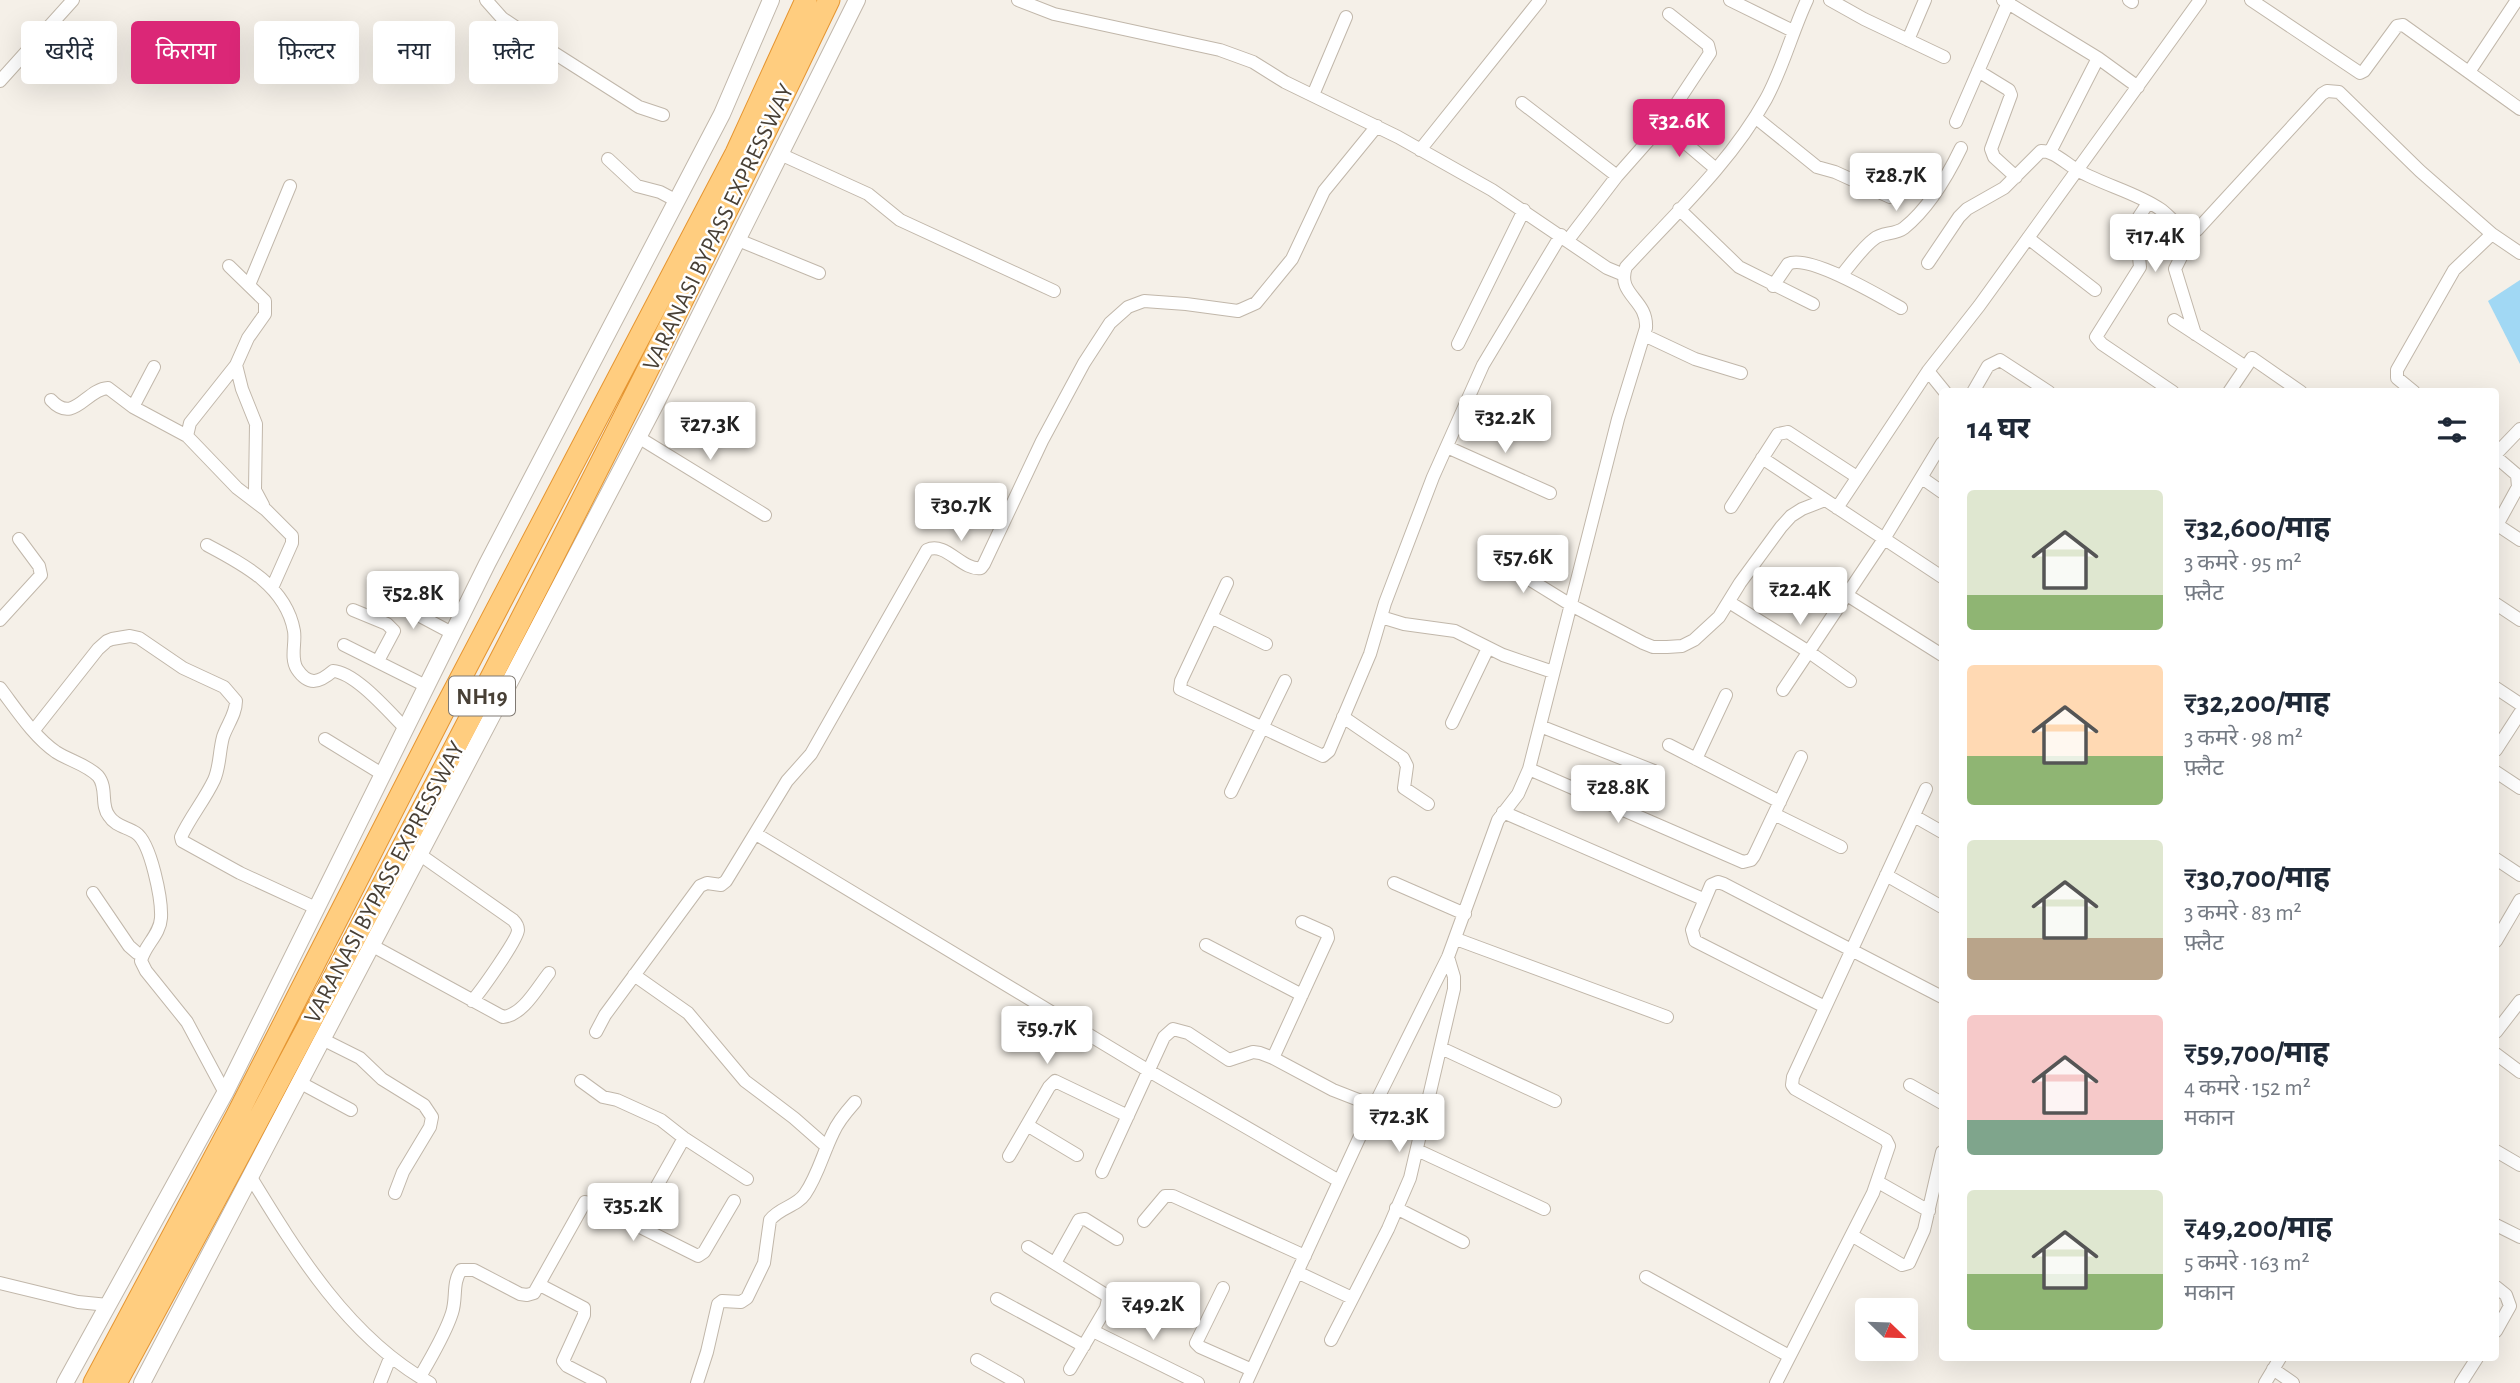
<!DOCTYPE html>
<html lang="hi">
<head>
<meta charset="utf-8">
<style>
	:root { --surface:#fff; --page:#f2f2f3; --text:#1f2937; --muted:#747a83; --accent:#db2777 }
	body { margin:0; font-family:"Alegreya Sans","Noto Sans Devanagari",sans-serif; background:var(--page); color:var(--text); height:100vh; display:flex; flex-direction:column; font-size:26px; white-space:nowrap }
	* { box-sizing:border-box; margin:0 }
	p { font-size:23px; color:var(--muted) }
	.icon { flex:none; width:38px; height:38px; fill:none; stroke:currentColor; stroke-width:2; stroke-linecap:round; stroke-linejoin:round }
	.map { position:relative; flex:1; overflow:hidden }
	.drawer { position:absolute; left:1939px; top:388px; width:560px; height:973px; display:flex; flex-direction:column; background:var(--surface); border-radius:7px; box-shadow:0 7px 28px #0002 }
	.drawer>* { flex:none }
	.top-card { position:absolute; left:21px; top:21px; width:665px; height:63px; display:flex; gap:14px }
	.needle { width:46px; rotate:113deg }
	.tools { position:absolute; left:1855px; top:1298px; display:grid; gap:14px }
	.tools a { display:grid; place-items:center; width:63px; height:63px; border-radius:7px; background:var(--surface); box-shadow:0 7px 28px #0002; font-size:35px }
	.price { position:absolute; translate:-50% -60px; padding:0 16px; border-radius:7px; background:#fff; color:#222; font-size:23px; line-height:46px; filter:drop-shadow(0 2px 4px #0008) }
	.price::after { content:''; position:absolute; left:50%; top:42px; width:21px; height:16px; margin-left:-10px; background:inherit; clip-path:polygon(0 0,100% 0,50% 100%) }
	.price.on { background:var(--accent); color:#fff }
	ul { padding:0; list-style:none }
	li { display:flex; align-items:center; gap:21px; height:175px; padding:0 28px }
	li span { display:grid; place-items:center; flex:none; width:196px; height:140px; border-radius:7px; color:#555 }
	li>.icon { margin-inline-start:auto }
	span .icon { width:84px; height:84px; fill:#fffc; stroke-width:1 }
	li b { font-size:30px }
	h2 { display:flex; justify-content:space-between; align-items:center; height:84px; padding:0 28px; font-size:30px }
	.tag { padding:0 24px; border-radius:7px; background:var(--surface); box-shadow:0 7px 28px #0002; font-size:24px; line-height:63px }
	.tag.on { background:var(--accent); color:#fff }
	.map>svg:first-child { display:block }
	.water { fill:#a1d8f4 }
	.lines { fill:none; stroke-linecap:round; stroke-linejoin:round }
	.minor-casing { stroke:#c1b7aa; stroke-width:14 }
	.tertiary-casing { stroke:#c1b7aa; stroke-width:18 }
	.trunk-casing { stroke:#e59531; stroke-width:23 }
	.minor { stroke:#fff; stroke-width:12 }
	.tertiary { stroke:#fff; stroke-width:16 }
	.trunk { stroke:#ffcd7f; stroke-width:21 }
	.labels { text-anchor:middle; stroke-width:5; stroke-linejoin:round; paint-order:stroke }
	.shield { fill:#fff; stroke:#7f7972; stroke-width:2 }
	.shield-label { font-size:23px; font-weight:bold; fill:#484036 }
	.street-label { font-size:24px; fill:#484036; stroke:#fff }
</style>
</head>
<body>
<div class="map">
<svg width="2520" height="1383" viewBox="0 0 2520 1383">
	<rect width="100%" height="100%" fill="#f5f0e8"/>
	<path class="water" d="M 2520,280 L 2520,364 L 2488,301 Z"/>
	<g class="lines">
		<g class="minor-casing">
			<path id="minor" d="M 486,0 L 502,18 L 551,51 L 639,107 L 663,115
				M 1018,0 L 1054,14 L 1220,50 L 1253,62 L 1285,82 L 1398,137 L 1492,190 L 1607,268 L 1624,275
				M 1730,0 L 1793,31
				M 1830,0 L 1864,19 L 1944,57
				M 2003,0 L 2098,58 L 2138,87
				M 2129,0 L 2132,2
				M 2251,0 L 2360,73 L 2364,71 L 2397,26 L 2403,25 L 2520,109
				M 1908,40 L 1925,0
				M 1978,71 L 2009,90 L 2011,95 L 1991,149 L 1994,157 L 2016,177
				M 2469,72 L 2517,0
				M 0,81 L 73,0
				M 1313,95 L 1346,17
				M 1522,103 L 1617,176
				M 1755,117 L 1817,167 L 1835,172 L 1890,197
				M 1956,122 L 2009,0
				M 1663,124 L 1716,169
				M 1420,150 L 1540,0
				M 2050,152 L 2098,58
				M 780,154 L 868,194 L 900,220 L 1054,291
				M 608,159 L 637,186 L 660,192 L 677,201
				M 2148,203 L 2125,238 L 2127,246 L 2139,257 L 2140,267 L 2096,337 L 2102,344 L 2173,392
				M 1679,209 L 1739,267 L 1813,304
				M 2192,231 L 2191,237 L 2175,269 L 2195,334
				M 2028,238 L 2095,290
				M 738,240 L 819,273
				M 1568,240 L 1617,176 L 1663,124 L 1710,53 L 1708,45 L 1669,14
				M 1928,263 L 1959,217 L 1967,209 L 2004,188 L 2041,151 C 2055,151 2067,165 2079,171 C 2104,185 2137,193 2160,209 C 2172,217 2181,234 2197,230 L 2322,94 L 2327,91 L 2339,92 L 2420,171 L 2492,234 L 2520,253
				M 229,266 L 265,301 L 265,314 L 248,338 L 236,365 L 190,423 L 187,436 L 237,488 L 266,510 L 292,536 L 292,543 L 272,588
				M 1841,276 C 1851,264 1862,248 1874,239 C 1882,232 1895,235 1904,228 C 1929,208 1947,177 1961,148
				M 249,285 L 290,186
				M 1773,286 L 1788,264 C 1808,253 1881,297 1901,308
				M 2174,320 L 2246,367
				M 1644,335 L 1695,359 L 1741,373
				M 1458,344 L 1524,210
				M 236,365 L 242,389 L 256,424 L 255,490 L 263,505
				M 1928,371 L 1945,392
				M 1973,392 L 1988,366 L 2000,360 L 2049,392
				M 2229,392 L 2252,358 L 2301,392
				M 2414,392 L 2397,378 L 2397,370 L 2454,270 L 2492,234
				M 51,400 C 74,425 86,389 108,388 L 133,407 L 187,436
				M 133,407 L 154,367
				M 638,437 L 765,515
				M 1447,447 L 1550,493
				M 2496,454 L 2520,429
				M 2496,457 L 2517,475 L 2518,487 L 2497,525
				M 1762,458 L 1942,577
				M 1922,478 L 1942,492
				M 1731,507 L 1778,434 L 1788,432 L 1857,477
				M 1837,508 L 1928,371 L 1979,306 L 2200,0
				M 2496,524 L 2520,540
				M 207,545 C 243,564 286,586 294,631 C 296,643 290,658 297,669 C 309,687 320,682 333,671 C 355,672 389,712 405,728
				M 1493,557 L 1571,605 L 1643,643 L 1653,647 L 1667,647 L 1682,646 L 1694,640 L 1719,617 L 1740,583 L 1781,527 L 1791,516 L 1802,509 L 1825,500
				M 1227,583 L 1181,681 L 1180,689 L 1323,756 L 1329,751 L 1370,654 L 1385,603 L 1433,477 L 1483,365 L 1561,235
				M 1847,595 L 1942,655
				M 390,600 L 452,633
				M 1729,602 L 1809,652 L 1850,681
				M 2496,604 L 2520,620
				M 353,610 L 387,624 L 394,631 L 378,661
				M 1211,617 L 1266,644
				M 1381,617 L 1404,624 L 1455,631 L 1503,655 L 1553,672
				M 0,620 L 41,575 L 39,566 L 19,539
				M 344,645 L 426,686
				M 0,688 C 16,709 34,737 56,752 C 70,761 86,764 98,776 C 108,788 100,805 109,816 C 115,826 127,827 136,833 C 151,843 162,900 161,918 C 160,935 144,946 141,961 L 146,971 L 187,1022 L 225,1093
				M 2496,688 L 2520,704
				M 1783,690 L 1884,539 L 1942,443
				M 1343,717 L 1403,758 L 1407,766 L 1404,788 L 1428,804
				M 1452,723 L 1488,648
				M 1540,726 L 1654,771
				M 34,730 L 98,649 L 107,641 L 112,639 L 130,636 L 139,638 L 183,668 L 224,687 L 236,701 C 236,714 227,725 223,737 C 219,752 220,767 214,780 C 204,801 190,817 181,837 L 182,841 L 240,873 L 316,908
				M 325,739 L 382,774
				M 1669,745 L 1780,802
				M 2496,750 L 2520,713
				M 1696,759 L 1726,695
				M 1529,769 L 1743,862 L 1751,860 L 1754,856 L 1801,757
				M 2496,772 L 2520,788
				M 1231,792 L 1285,681
				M 1503,812 L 1703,899
				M 1774,814 L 1841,847
				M 1914,816 L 1942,832
				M 756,834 L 1149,1071 L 1339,1181
				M 419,854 L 513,920 C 516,923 518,926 518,930 C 518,939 481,991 472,1001
				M 2496,859 L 2520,875
				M 1886,875 L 1942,907
				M 1394,883 L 1465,914
				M 93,893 L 129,946 L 137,953 L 142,955
				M 1456,939 L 1667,1017
				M 2496,941 L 2520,900
				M 371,945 L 503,1017 C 523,1015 537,988 549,973
				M 1206,945 L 1302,995
				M 634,975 L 688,1013 L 745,1081 L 794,1118 L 827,1147
				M 1825,1007 L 1695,941 L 1692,930 L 1711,885 L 1718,882 L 1724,884 L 1942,997
				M 596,1032 L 605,1015 L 700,886 L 707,883 L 721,885 L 726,881 L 787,781 L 811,754 L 927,550 C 946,541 962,571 981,568 L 984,564 L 1042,441 L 1084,363 L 1110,323 L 1128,307 L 1144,301 L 1186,304 L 1238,311 L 1256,303 L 1292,259 L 1324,191 L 1377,126
				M 2496,1032 L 2520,1001
				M 322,1039 L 360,1058 L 382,1079 L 424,1105 L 432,1117 L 430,1127 L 403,1172 L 395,1193
				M 1441,1048 L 1555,1101
				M 2496,1054 L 2520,1072
				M 1273,1058 L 1328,938 L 1327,933 L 1302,922
				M 581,1081 L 603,1097 L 617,1100 L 661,1120 L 684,1138 L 747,1179
				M 299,1082 L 351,1110
				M 1910,1085 L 1942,1103
				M 1027,1125 L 1077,1155
				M 1417,1150 L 1544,1209
				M 2496,1151 L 2520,1165
				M 1009,1156 L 1049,1087 L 1055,1081 L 1128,1116
				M 1102,1172 L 1164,1037 L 1173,1029 L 1188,1033 L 1229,1060 L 1253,1052 L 1260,1053 L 1273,1058 L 1333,1090 L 1374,1106
				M 250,1176 C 297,1253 349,1338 430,1383
				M 1878,1182 L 1929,1211
				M 1396,1208 L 1463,1242
				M 1144,1221 L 1165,1196 L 1173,1196 L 1305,1256
				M 635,1225 L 684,1138
				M 2496,1225 L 2520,1237
				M 1853,1236 L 1902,1265 L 1909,1263 L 1924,1230 L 1942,1152
				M 1028,1247 L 1106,1295 L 1108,1299 L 1106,1308 L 1070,1369
				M 1055,1263 L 1079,1220 L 1085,1219 L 1117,1239
				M 1297,1272 L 1352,1298
				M 1646,1277 L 1789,1356
				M 0,1283 L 78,1302 L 108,1305
				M 540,1285 L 584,1308 L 584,1315 L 563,1361 L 567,1366 L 600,1383
				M 2496,1287 L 2506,1295 L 2510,1306 L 2496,1331
				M 1223,1288 L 1196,1343 L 1200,1347 L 1252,1370
				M 997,1299 L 1084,1346
				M 1093,1331 L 1198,1383
				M 1331,1340 L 1388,1229 L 1410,1178 L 1454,989 L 1454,977 L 1448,957
				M 977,1360 L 1018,1383
				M 2273,1369 L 2293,1383
				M 420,1377 C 431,1357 445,1335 452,1313 C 457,1298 452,1283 461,1270 L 474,1270 L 520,1294 L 527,1295 L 534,1293 L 585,1202 L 596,1205 L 698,1256 L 704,1252 L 734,1201
				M 380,1383 L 390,1358
				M 697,1383 L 707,1352 L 718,1304 L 722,1301 L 741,1302 L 747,1298 L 764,1263 L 770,1220 C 780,1207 796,1207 805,1194 C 818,1175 823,1153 833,1133 C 838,1121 847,1111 855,1102
				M 1246,1383 L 1374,1106 L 1448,957 L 1498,820 L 1518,794 L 1529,769 L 1618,419 L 1646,328 C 1648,299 1616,295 1626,267 C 1675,214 1731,162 1766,99 C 1783,68 1792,32 1807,0
				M 1776,1383 L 1873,1193 L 1889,1146 L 1886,1140 L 1795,1089 L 1792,1085 L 1793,1077 L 1926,789
				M 2265,1383 L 2280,1358
				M 2461,1383 L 2477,1358"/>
		</g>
		<g class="tertiary-casing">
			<path id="tertiary" d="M 65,1383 L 225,1093 L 487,564 L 722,114 L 771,0
				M 142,1383 L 655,405 L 857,0"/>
		</g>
		<g class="trunk-casing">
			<path id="trunk" d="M 94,1383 L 236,1117 L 443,712 L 736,153 L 806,0
				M 116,1383 C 364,927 605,468 829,0"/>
		</g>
		<use href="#minor" class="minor"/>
		<use href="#tertiary" class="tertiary"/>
		<use href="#trunk" class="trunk"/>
	</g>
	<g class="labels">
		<rect class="shield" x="449" y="676.5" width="66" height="39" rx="5"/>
		<g class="shield-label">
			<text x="482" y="704">NH19</text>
		</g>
		<g class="street-label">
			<text transform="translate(718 227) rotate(-64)" y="8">VARANASI BYPASS EXPRESSWAY</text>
			<text transform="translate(384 882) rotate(-62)" y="8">VARANASI BYPASS EXPRESSWAY</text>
		</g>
	</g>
</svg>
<div class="tools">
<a><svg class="needle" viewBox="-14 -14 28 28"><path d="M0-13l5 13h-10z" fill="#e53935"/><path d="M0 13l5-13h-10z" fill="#747a83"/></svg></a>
</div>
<b class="price on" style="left:1679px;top:159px">₹32.6K</b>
<b class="price" style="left:1896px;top:213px">₹28.7K</b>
<b class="price" style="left:2155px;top:274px">₹17.4K</b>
<b class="price" style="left:1505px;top:455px">₹32.2K</b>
<b class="price" style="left:710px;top:462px">₹27.3K</b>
<b class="price" style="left:961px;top:543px">₹30.7K</b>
<b class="price" style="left:1523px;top:595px">₹57.6K</b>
<b class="price" style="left:1800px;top:627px">₹22.4K</b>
<b class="price" style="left:413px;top:631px">₹52.8K</b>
<b class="price" style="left:1618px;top:825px">₹28.8K</b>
<b class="price" style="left:1047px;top:1066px">₹59.7K</b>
<b class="price" style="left:1399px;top:1154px">₹72.3K</b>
<b class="price" style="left:633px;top:1243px">₹35.2K</b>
<b class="price" style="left:1153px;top:1342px">₹49.2K</b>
<div class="top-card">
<a class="tag">खरीदें</a>
<a class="tag on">किराया</a>
<a class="tag">फ़िल्टर</a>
<a class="tag">नया</a>
<a class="tag">फ़्लैट</a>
</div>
<section class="drawer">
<h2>14 घर<svg class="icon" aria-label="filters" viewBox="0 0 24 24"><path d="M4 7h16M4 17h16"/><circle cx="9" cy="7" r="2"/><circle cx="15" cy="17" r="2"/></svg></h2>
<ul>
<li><span style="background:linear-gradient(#dfe7d0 75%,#8fb573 0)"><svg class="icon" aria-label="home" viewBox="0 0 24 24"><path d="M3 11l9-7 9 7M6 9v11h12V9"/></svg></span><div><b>₹32,600/माह</b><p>3 कमरे · 95 m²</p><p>फ़्लैट</p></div></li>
<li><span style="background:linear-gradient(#ffd9b3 65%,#8fb573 0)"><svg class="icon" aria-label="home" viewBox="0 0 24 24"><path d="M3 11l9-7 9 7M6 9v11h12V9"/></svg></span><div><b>₹32,200/माह</b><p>3 कमरे · 98 m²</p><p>फ़्लैट</p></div></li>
<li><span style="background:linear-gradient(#dfe7d0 70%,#b9a48a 0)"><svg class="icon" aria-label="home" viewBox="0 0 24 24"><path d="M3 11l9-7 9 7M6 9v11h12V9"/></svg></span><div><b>₹30,700/माह</b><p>3 कमरे · 83 m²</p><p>फ़्लैट</p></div></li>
<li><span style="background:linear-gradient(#f6c9c9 75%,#7fa58c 0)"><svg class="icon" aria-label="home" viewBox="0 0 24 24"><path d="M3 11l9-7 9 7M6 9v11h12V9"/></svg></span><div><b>₹59,700/माह</b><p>4 कमरे · 152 m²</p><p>मकान</p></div></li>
<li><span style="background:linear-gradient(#dfe7d0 60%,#8fb573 0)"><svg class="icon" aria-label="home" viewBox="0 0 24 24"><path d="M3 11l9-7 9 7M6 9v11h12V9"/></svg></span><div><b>₹49,200/माह</b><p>5 कमरे · 163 m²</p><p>मकान</p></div></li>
</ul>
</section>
</div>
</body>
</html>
